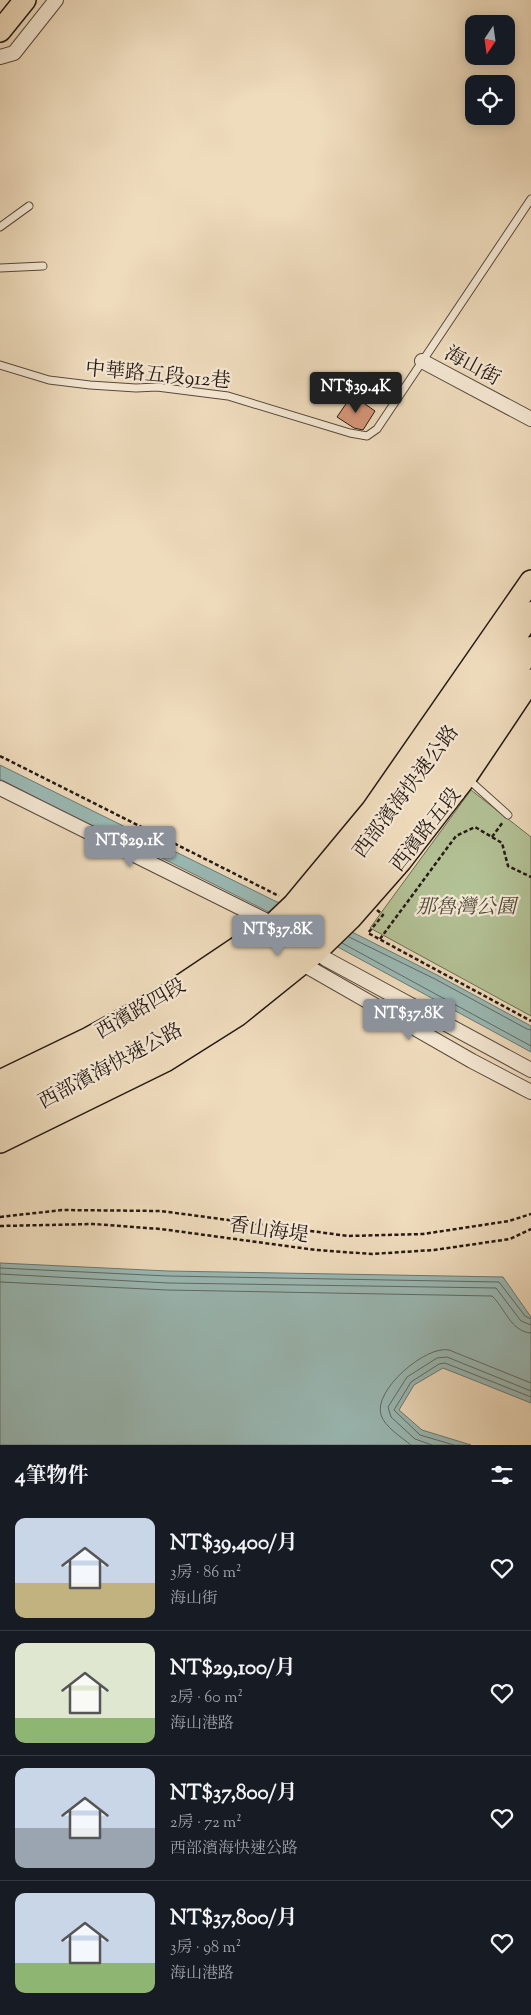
<!DOCTYPE html>
<html lang="zh-TW">
<head>
<meta charset="utf-8">
<style>
	:root { --surface:#171b24; --page:#242831; --text:#f1f3f6; --muted:#9ea1a6; --line:#363941; --accent:#8c9099 }
	body { margin:0; font-family:"Sorts Mill Goudy","Noto Serif TC",serif; background:var(--page); color:var(--text); height:100vh; display:flex; flex-direction:column; font-size:19px; white-space:nowrap }
	* { box-sizing:border-box; margin:0 }
	p { font-size:16px; color:var(--muted) }
	.icon { flex:none; width:28px; height:28px; fill:none; stroke:currentColor; stroke-width:2; stroke-linecap:round; stroke-linejoin:round }
	.map { position:relative; height:1445px; overflow:hidden }
	.panel { display:flex; flex-direction:column; background:var(--surface); flex:1 }
	.panel>* { flex:none }
	.needle { width:32px; rotate:193deg }
	.fabs { position:absolute; left:465px; top:15px; display:grid; gap:10px }
	.fabs a { display:grid; place-items:center; width:50px; height:50px; border-radius:10px; background:var(--surface); box-shadow:0 2px 12px #0003; font-size:25px }
	.price { position:absolute; translate:-50% -42px; padding:0 11px; border-radius:5px; background:var(--accent); color:#fff; font-size:16px; line-height:32px; filter:drop-shadow(0 1px 2px #0008) }
	.price::after { content:''; position:absolute; left:50%; top:30px; width:15px; height:11px; margin-left:-8px; background:inherit; clip-path:polygon(0 0,100% 0,50% 100%) }
	.price.active { background:#222; color:#fff }
	ul { padding:0; list-style:none }
	li { display:flex; align-items:center; gap:15px; height:125px; padding:0 15px }
	li+li { border-top:1px solid var(--line) }
	li span { display:grid; place-items:center; flex:none; width:140px; height:100px; border-radius:10px; color:#555 }
	li>.icon { margin-inline-start:auto }
	span .icon { width:60px; height:60px; fill:#fffc; stroke-width:1 }
	li b { font-size:21px }
	h2 { display:flex; justify-content:space-between; align-items:center; height:60px; padding:0 15px; font-size:21px }
	.map>svg:first-child { display:block }
	.green { fill:#b3c296; stroke:#6c6d55 }
	.water { fill:#9abab6; stroke:#6b7975 }
	.lines { fill:none; stroke-linecap:round; stroke-linejoin:round }
	.shore { stroke:#606965; stroke-width:1 }
	.building { fill:#d59679; stroke:#251814 }
	.service-casing { stroke:#58493e; stroke-width:9 }
	.minor-casing { stroke:#58493e; stroke-width:16 }
	.primary-casing { stroke:#251814; stroke-width:24 }
	.trunk-casing { stroke:#251814; stroke-width:25 }
	.path { stroke:#251814; stroke-width:2.5; stroke-dasharray:4 2.5; stroke-linecap:butt }
	.service { stroke:#f5e8d4; stroke-width:7 }
	.minor { stroke:#f5e8d4; stroke-width:14 }
	.primary { stroke:#efdcbd; stroke-width:21 }
	.trunk { stroke:#efdcbd; stroke-width:22 }
	.labels { text-anchor:middle; stroke-width:4.5; stroke-linejoin:round; paint-order:stroke }
	.street-label { font-size:20px; fill:#251814; stroke:#f5e8d4 }
	.park-label { font-size:20px; font-style:italic; fill:#504b3b; stroke:#f5e8d4 }
</style>
</head>
<body>
<div class="map">
<svg width="531" height="1445" viewBox="0 0 531 1445">
	<rect width="100%" height="100%" fill="#efdcbd"/>
	<filter id="stains"><feTurbulence type="fractalNoise" baseFrequency=".004" numOctaves="4"/><feColorMatrix values="0 0 0 0 .2 0 0 0 0 .09 0 0 0 0 .02 0 0 0 .5 -.17"/></filter>
	<radialGradient id="worn" r=".72"><stop offset=".6" stop-color="#630" stop-opacity="0"/><stop offset="1" stop-color="#630" stop-opacity=".3"/></radialGradient>
	<path class="green" d="M 471,790 L 531,837 L 531,1016 L 370,928 Z"/>
	<path class="water" d="M 0,765 L 275,901 L 354,933 L 437,975 L 531,1026 L 531,1052 L 336,946 L 158,856 L 77,819 L 0,779 Z
		M 0,1263 L 168,1271 L 503,1277 L 531,1317 L 531,1403 L 443,1368 L 414,1385 L 399,1410 L 422,1430 L 471,1445 L 0,1445 Z"/>
	<g class="lines">
		<path class="shore" d="M 349,937 L 435,979 L 527,1029 L 531,1030
			M 342,943 L 531,1046
			M 0,1268 L 168,1276 L 499,1282 L 525,1316 L 531,1319
			M 0,1274 L 168,1283 L 496,1288 L 521,1321 L 531,1325
			M 0,1282 L 167,1290 L 492,1296 C 505,1308 511,1332 531,1333
			M 411,1445 C 401,1437 385,1427 381,1415 C 373,1390 426,1345 449,1350 L 531,1383
			M 432,1445 L 415,1439 L 391,1417 L 388,1407 L 407,1377 L 437,1358 L 447,1357 L 531,1391
			M 454,1445 L 420,1435 L 394,1410 L 411,1382 L 439,1364 L 445,1363 L 531,1397"/>
	</g>
	<path class="building" d="M 352,395 L 375,411 L 363,430 L 354,428 L 337,417 Z"/>
	<g class="lines">
		<g class="service-casing">
			<path id="service" d="M 0,227 L 29,206
				M 0,268 L 43,266
				M 0,365 L 49,380 L 90,385 L 136,388 L 157,387 L 228,396 L 350,433 L 367,436 L 377,429 L 531,199
				M 468,779 L 508,815"/>
		</g>
		<g class="minor-casing">
			<path id="minor" d="M 0,57 L 14,53 L 56,0
				M 422,361 L 531,419
				M 0,788 L 279,927
				M 311,949 L 326,959 L 531,1070
				M 298,959 L 301,963 L 472,1061 L 531,1092"/>
		</g>
		<g class="primary-casing">
			<path id="primary" d="M 0,31 L 25,0
				M 0,1081 L 89,1038 L 167,995 L 274,923 L 294,904 L 372,810 L 531,581
				M 0,1142 L 165,1061 L 238,1015 L 315,953 L 350,919 L 401,861 L 466,777 L 531,680"/>
		</g>
		<g class="trunk-casing">
			<path id="trunk" d="M 0,1100 L 90,1057 L 172,1013 L 288,934 L 376,837 L 428,766 L 531,613
				M 0,1121 L 98,1075 L 185,1027 L 259,978 L 304,942 L 397,840 L 449,768 L 531,648"/>
		</g>
		<path class="path" d="M 0,756 L 279,896
			M 492,837 L 503,822
			M 377,910 L 383,915 L 368,933 L 531,1021
			M 380,939 L 456,836 L 475,827 L 502,843 L 508,866 L 531,877
			M 0,1217 L 62,1210 L 161,1211 L 348,1236 L 423,1234 L 509,1221 L 531,1214
			M 0,1226 L 93,1224 L 161,1229 L 316,1250 L 372,1254 L 434,1250 L 510,1239 L 531,1229"/>
		<use href="#service" class="service"/>
		<use href="#minor" class="minor"/>
		<use href="#primary" class="primary"/>
		<use href="#trunk" class="trunk"/>
	</g>
	<g class="labels">
		<g class="street-label">
			<text transform="translate(473 365) rotate(28)" y="7">海山街</text>
			<text transform="translate(158 374) rotate(5)" y="7">中華路五段912巷</text>
			<text transform="translate(405 791) rotate(-53)" y="7">西部濱海快速公路</text>
			<text transform="translate(425 829) rotate(-52)" y="7">西濱路五段</text>
			<text transform="translate(140 1008) rotate(-30)" y="7">西濱路四段</text>
			<text transform="translate(110 1065) rotate(-28)" y="7">西部濱海快速公路</text>
			<text transform="translate(269 1229) rotate(8)" y="7">香山海堤</text>
		</g>
		<g class="park-label">
			<text x="466" y="913">那魯灣公園</text>
		</g>
	</g>
	<rect width="100%" height="100%" filter="url(#stains)"/>
	<rect width="100%" height="100%" fill="url(#worn)"/>
</svg>
<div class="fabs">
<a><svg class="needle" viewBox="-14 -14 28 28"><path d="M0-13l5 13h-10z" fill="#e53935"/><path d="M0 13l5-13h-10z" fill="#9ea1a6"/></svg></a>
<a><svg class="icon" aria-label="locate" viewBox="0 0 24 24"><circle cx="12" cy="12" r="6"/><path d="M12 2v4M12 18v4M2 12h4M18 12h4"/></svg></a>
</div>
<b class="price active" style="left:356px;top:414px">NT$39.4K</b>
<b class="price" style="left:130px;top:868px">NT$29.1K</b>
<b class="price" style="left:278px;top:957px">NT$37.8K</b>
<b class="price" style="left:409px;top:1041px">NT$37.8K</b>
</div>
<section class="panel">
<h2>4筆物件<svg class="icon" aria-label="filters" viewBox="0 0 24 24"><path d="M4 7h16M4 17h16"/><circle cx="9" cy="7" r="2"/><circle cx="15" cy="17" r="2"/></svg></h2>
<ul>
<li><span style="background:linear-gradient(#c9d6e8 65%,#c2b280 0)"><svg class="icon" aria-label="home" viewBox="0 0 24 24"><path d="M3 11l9-7 9 7M6 9v11h12V9"/></svg></span><div><b>NT$39,400/月</b><p>3房 · 86 m²</p><p>海山街</p></div><svg class="icon" aria-label="heart" viewBox="0 0 24 24"><path d="M12 20l-8-8c-3-5 5-10 8-4 3-6 11-1 8 4z"/></svg></li>
<li><span style="background:linear-gradient(#dfe7d0 75%,#8fb573 0)"><svg class="icon" aria-label="home" viewBox="0 0 24 24"><path d="M3 11l9-7 9 7M6 9v11h12V9"/></svg></span><div><b>NT$29,100/月</b><p>2房 · 60 m²</p><p>海山港路</p></div><svg class="icon" aria-label="heart" viewBox="0 0 24 24"><path d="M12 20l-8-8c-3-5 5-10 8-4 3-6 11-1 8 4z"/></svg></li>
<li><span style="background:linear-gradient(#c9d6e8 60%,#9aa5b1 0)"><svg class="icon" aria-label="home" viewBox="0 0 24 24"><path d="M3 11l9-7 9 7M6 9v11h12V9"/></svg></span><div><b>NT$37,800/月</b><p>2房 · 72 m²</p><p>西部濱海快速公路</p></div><svg class="icon" aria-label="heart" viewBox="0 0 24 24"><path d="M12 20l-8-8c-3-5 5-10 8-4 3-6 11-1 8 4z"/></svg></li>
<li><span style="background:linear-gradient(#c9d6e8 70%,#8fb573 0)"><svg class="icon" aria-label="home" viewBox="0 0 24 24"><path d="M3 11l9-7 9 7M6 9v11h12V9"/></svg></span><div><b>NT$37,800/月</b><p>3房 · 98 m²</p><p>海山港路</p></div><svg class="icon" aria-label="heart" viewBox="0 0 24 24"><path d="M12 20l-8-8c-3-5 5-10 8-4 3-6 11-1 8 4z"/></svg></li>
</ul>
</section>
</body>
</html>
